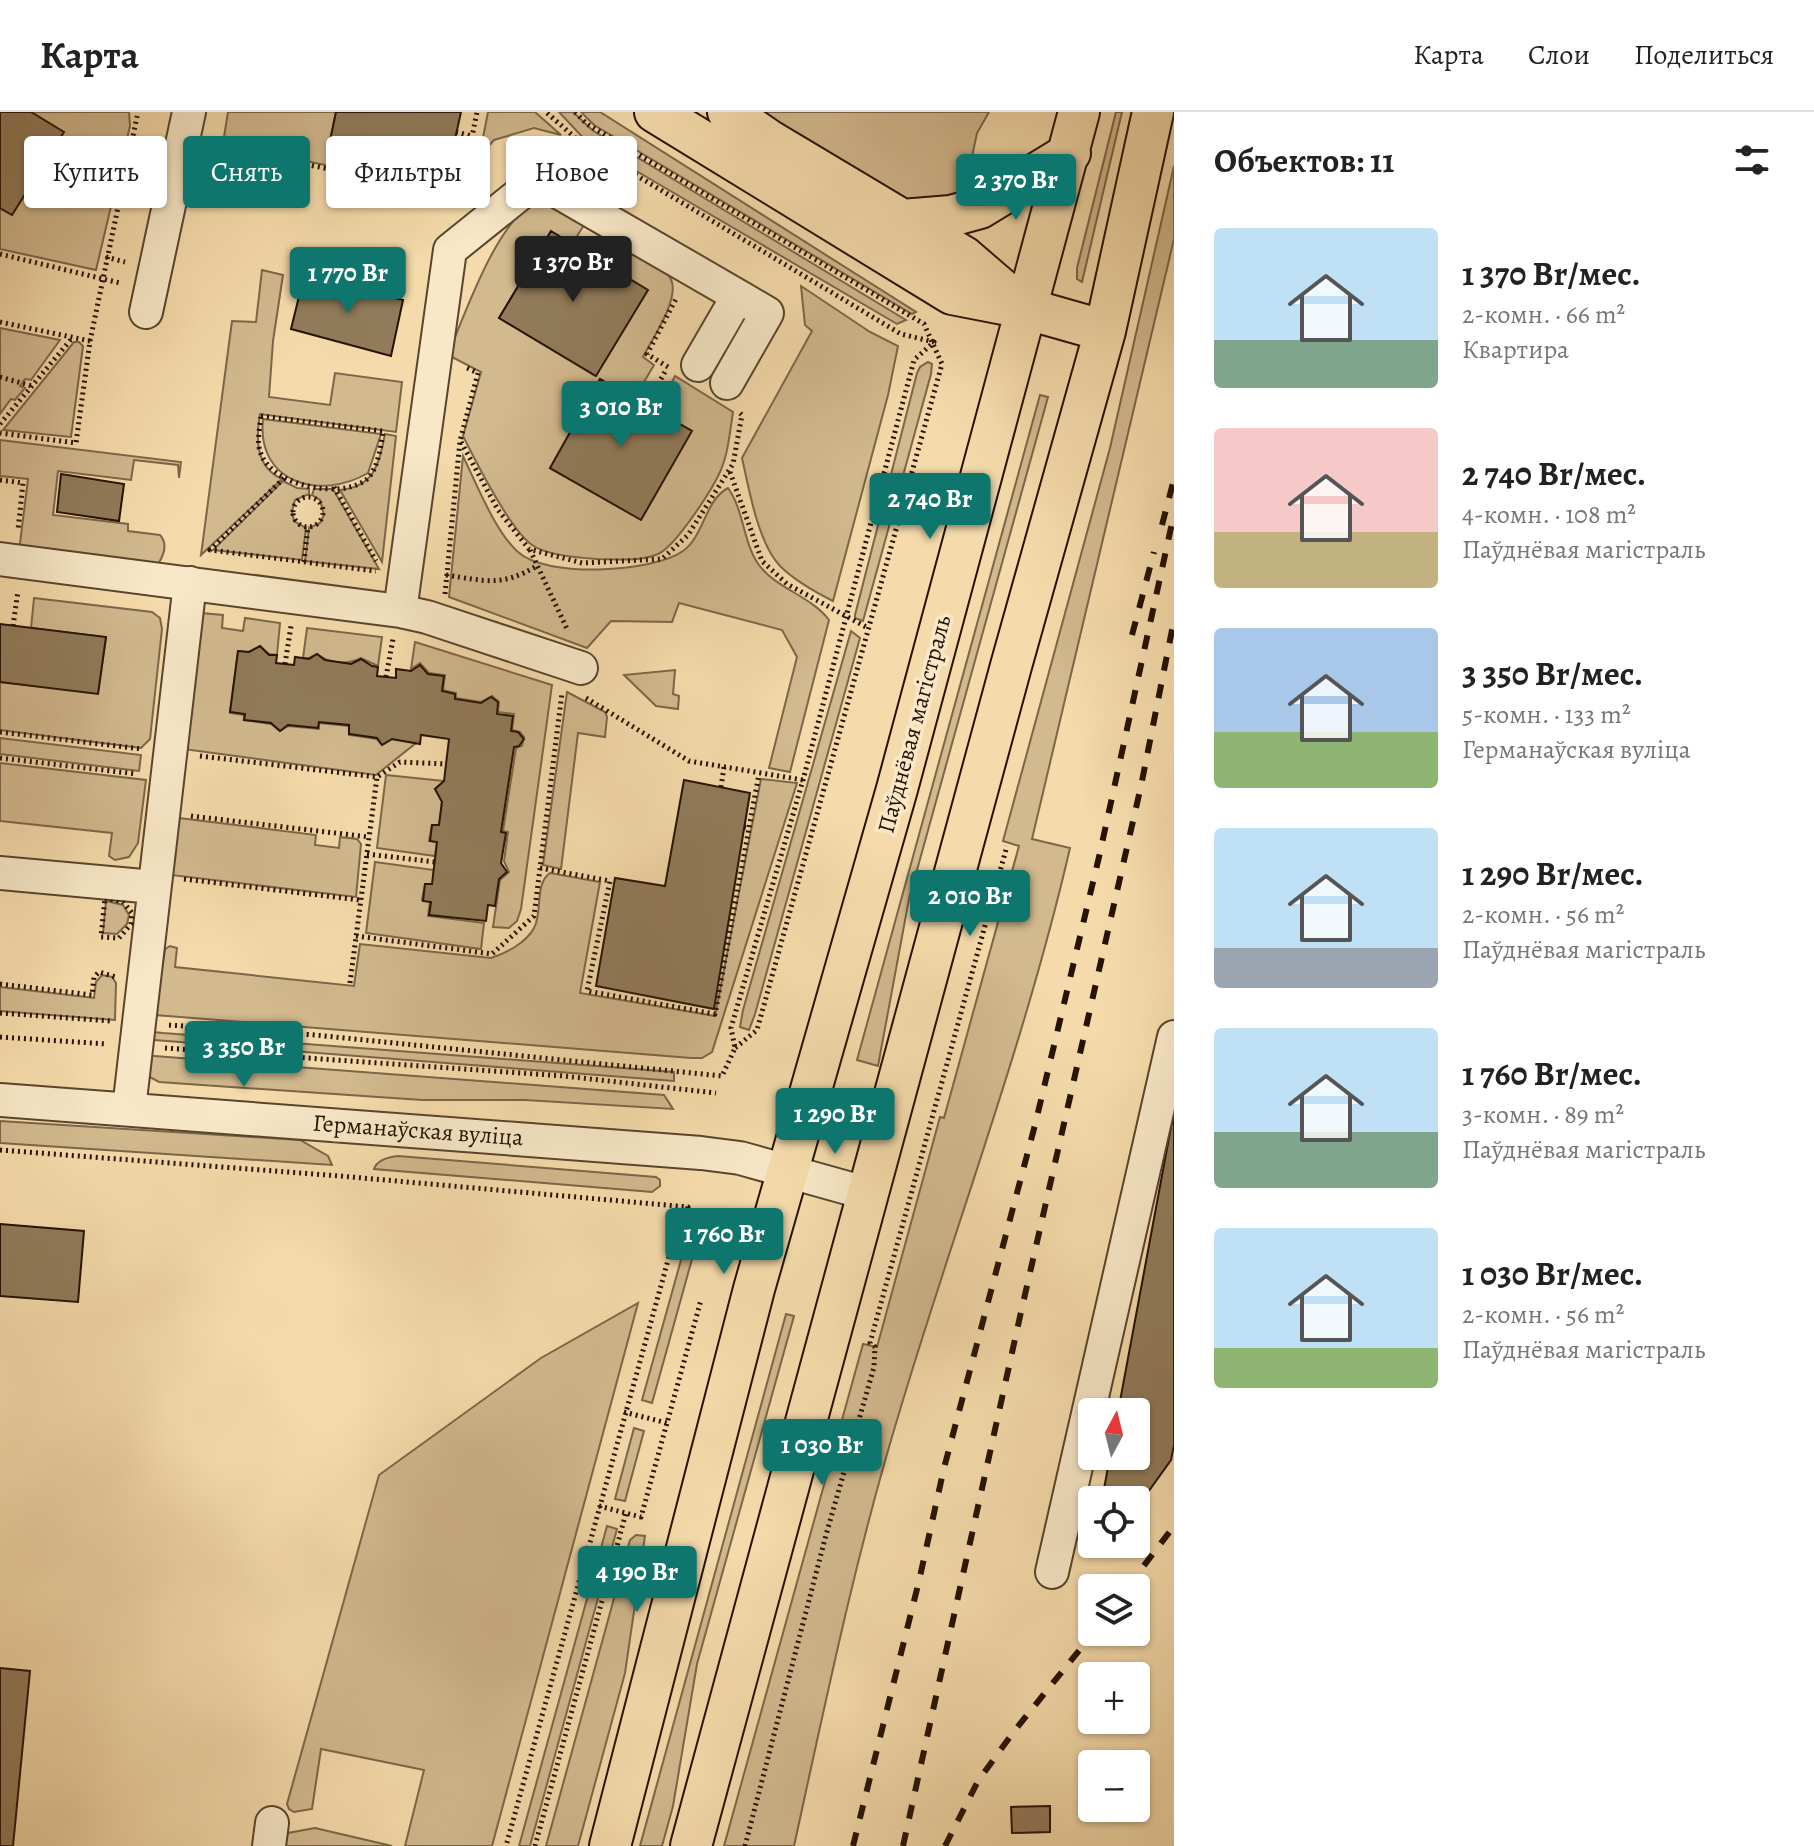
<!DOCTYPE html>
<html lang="ru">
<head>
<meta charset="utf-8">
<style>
	:root { --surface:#fff; --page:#f2f2f2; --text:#222; --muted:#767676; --line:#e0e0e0; --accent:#0f766e }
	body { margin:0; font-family:Alegreya,serif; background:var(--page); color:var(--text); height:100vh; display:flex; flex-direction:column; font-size:30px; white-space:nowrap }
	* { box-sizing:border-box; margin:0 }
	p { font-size:26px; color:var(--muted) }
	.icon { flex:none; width:44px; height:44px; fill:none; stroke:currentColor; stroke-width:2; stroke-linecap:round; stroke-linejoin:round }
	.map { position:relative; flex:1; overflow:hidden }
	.details { display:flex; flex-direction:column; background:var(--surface); width:640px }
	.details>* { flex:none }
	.top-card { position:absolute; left:24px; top:24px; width:760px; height:72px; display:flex; gap:16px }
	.needle { width:52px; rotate:7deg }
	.fabs { position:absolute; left:1078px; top:1286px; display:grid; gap:16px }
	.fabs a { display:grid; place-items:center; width:72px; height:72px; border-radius:8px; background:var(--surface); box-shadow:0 2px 6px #0004; font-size:40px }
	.price { position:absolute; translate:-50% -68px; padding:0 18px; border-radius:8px; background:var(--accent); color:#fff; font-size:26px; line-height:52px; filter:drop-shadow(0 2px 4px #0008) }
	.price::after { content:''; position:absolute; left:50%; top:48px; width:24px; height:18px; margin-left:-12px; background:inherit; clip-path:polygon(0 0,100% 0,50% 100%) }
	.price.current { background:#222; color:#fff }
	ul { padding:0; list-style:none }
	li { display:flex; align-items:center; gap:24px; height:200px; padding:0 40px }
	li span { display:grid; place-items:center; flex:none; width:224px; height:160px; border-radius:8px; color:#555 }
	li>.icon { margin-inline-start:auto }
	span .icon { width:96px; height:96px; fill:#fffc; stroke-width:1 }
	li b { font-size:34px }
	h2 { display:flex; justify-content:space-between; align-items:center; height:96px; padding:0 40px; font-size:34px }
	.pill { padding:0 28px; border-radius:8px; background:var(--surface); box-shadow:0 2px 6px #0004; font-size:28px; line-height:72px }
	.pill.current { background:var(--accent); color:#fff }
	header { display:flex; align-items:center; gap:48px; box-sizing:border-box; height:112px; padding:0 40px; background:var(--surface); border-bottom:2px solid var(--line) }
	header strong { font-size:38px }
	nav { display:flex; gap:44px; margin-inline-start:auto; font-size:28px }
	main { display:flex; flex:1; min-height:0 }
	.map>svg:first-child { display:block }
	.green { fill:#d2b98e; stroke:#7c6648; stroke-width:2 }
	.building { fill:#917b5a; stroke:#251203; stroke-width:2 }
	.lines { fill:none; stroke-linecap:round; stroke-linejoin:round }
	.minor-casing { stroke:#59442d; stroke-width:36 }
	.major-casing { stroke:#251203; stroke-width:44 }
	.path { stroke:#251203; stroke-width:5; stroke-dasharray:2 4; stroke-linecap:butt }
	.minor { stroke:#f8e8c8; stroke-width:32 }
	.major { stroke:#f5dbab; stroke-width:40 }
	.rail { stroke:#251203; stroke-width:6; stroke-dasharray:14 14; stroke-linecap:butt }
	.labels { text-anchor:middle; stroke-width:7; stroke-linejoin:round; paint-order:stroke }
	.street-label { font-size:24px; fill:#251203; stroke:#f8e8c8 }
</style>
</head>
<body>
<header>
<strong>Карта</strong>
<nav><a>Карта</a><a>Слои</a><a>Поделиться</a></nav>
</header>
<main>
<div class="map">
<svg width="1174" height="1734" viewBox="0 0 1174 1734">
	<rect width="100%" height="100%" fill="#f5dbab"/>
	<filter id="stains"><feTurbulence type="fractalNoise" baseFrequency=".0025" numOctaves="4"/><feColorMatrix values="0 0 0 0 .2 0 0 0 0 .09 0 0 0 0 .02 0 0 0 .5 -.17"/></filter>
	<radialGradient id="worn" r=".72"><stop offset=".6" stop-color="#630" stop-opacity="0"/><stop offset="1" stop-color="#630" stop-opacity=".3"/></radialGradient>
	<path class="green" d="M 31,0 L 129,0 L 130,14 L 96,158 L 0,137 L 0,96 L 12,103 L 63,20 Z
		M 228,0 L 336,0 L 328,38 L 394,52 L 390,67 L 223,31 Z
		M 488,0 L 535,0 L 561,23 L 534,16 L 494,28 L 487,36 L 475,85 L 473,77 Z
		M 559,0 L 573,0 L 592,18 L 906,208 L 897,212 L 587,30 Z
		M 581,0 L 600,0 L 916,200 L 912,202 L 594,13 Z
		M 753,0 L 989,0 L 977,21 L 964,82 L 910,90 Z
		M 1116,0 L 1122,0 L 1082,170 L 1077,167 L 1077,156 Z
		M 1174,54 L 1174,127 L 1032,727 L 1070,736 C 1026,927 956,1111 900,1298 C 856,1442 826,1588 794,1734 L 724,1734 L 863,1232 L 877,1235 L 940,1005 L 944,1006 L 1019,734 L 1003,729 L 1110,336 Z
		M 539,91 L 561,97 L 586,110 L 572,132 L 551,120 L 499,206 L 595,264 L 647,178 L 611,156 L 624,136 C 637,144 657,151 668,163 C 685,180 652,227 643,245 L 654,253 L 634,287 L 600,267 L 550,356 L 641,407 L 691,319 L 657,299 L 675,264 L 733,300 C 730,319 728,343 720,360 C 712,378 675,435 658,442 C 641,450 615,447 597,447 C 580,446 546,443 532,433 C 510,418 476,350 463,324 L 481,260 L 450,244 L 449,240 C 463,207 501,97 539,91 Z
		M 262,158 L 283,163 L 273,229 L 269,285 L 330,293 L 335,261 L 402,270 L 396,320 L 260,302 C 256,326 255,355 282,367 L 201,443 L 232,209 L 256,210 Z
		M 801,174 L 870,220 L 898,234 L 888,283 L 833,489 C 815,480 795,469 780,454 C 758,431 749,377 742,346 L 812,219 L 805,213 Z
		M 0,216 L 60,228 L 31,268 L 25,267 L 20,274 L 25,276 L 15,288 L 11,287 L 0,302 Z
		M 74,230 L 79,230 L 83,234 L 71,325 L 3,318 Z
		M 928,250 L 932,252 L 931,262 L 863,509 L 855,506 L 855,503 L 917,261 L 920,255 Z
		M 1040,283 L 1048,285 L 909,787 L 878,954 L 857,948 Z
		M 263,307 L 381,322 L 368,361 C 320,389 256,371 263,307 Z
		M 385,322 L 396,324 L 382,450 L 340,378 C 375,375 379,351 385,322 Z
		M 0,328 L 181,350 L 179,366 L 178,353 L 134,348 L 131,368 L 58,359 L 53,403 L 128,412 L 128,419 L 160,423 C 168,432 164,443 158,452 L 19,439 L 28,367 L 0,364 Z
		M 463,344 C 476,371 496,421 518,440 C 546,466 652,461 683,439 C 704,424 705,388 728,376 C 744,398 743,431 759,453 C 777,477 811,484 829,508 L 790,660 L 769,656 L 797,545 L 782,518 L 679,491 L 672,510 L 611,509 L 587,536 L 449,485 Z
		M 283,369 L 297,376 L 309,377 L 309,382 L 295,388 L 292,399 L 294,409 L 306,416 L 302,448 L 213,438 Z
		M 314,377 L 333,377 L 379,457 L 305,449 L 309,416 L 320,411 L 324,403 L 320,388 L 312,383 Z
		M 34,486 L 152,500 L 160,506 L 162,517 L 150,627 L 141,636 L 0,618 L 0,570 L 98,581 L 106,525 L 31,516 Z
		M 201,501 L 223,503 L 222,516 L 243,519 L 245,506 L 280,511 L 277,543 L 269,542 L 260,534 L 249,540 L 238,539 L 230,601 L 244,603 L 244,608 L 271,612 L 280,619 L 288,614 L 319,617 L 319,611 L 349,614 L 349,623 L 377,627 L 382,633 L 392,627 L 416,631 L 376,663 L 183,637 Z
		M 307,516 L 382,525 L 378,554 L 361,546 C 347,553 329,552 317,542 L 309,546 L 303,546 Z
		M 851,519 L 860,526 L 755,902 L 749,918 L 740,915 L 743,898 Z
		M 415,530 L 552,573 L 521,797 L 517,809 L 509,816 L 493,815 L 500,768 L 509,760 L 504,749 L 508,720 L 503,719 L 516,636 L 522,634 L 524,625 L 520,620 L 512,618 L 514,602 L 498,600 L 499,590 L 492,584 L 481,590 L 456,586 L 456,581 L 443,578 L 445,563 L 429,561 L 420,551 L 411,557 Z
		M 675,558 L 673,582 L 679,584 L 678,597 L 656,594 L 624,563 Z
		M 567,580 L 605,600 L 607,605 L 605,625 L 578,621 L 561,757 L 543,753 Z
		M 0,626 L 141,643 L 139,659 L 0,642 Z
		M 0,651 L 146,668 L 138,731 L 129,745 L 115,748 L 109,744 L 112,721 L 0,709 Z
		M 386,663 L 444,669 L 435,677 L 442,689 L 439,713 L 432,713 L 429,729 L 437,730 L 435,744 L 377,736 Z
		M 761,667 L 797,671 L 712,940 L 702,946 L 691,946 L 155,903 L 165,837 L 170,834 L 177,836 L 175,855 L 354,874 L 360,832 L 491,846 C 506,841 526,831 534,816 C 543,800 534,772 550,761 L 600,770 L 580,881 L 715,904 Z
		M 179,706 L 316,723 L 315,733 L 339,736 L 340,725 L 357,727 L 361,732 L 356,785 L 171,763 Z
		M 375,750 L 434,758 L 433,772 L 425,772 L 422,788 L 430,790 L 428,804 L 484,811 L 481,837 L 366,821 Z
		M 106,789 L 123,793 L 129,803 L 127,812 L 117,822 L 103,821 Z
		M 102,863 L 112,865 L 116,871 L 115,908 L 0,899 L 0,875 L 94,886 L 96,870 Z
		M 153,920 L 163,921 L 674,960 L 674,969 L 154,928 L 152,928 Z
		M 141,943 L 664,983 L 673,997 L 525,988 L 422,988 L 159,970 L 146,963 Z
		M 0,1009 L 300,1028 L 328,1044 L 332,1053 L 0,1031 Z
		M 398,1044 L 656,1065 L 660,1068 L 660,1074 L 652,1080 L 374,1057 C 377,1048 389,1045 398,1044 Z
		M 686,1130 L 694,1140 L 652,1291 L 642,1288 Z
		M 638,1191 L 492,1734 L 405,1734 L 424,1658 L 321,1637 L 312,1697 L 294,1700 L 289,1697 L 287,1692 L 379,1363 L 541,1246 Z
		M 786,1202 L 794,1204 L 697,1552 L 673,1694 L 662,1734 L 640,1734 Z
		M 634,1316 L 644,1319 L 625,1389 L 615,1387 Z
		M 607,1414 L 617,1417 L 530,1734 L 519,1734 Z
		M 636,1423 L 645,1424 L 625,1561 L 578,1734 L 546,1734 L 630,1428 Z
		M 315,1716 L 392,1734 L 282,1734 L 288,1721 Z"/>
	<path class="building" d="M 0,0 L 31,0 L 64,20 L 12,103 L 0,96 Z
		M 336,0 L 461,0 L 447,64 L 415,58 L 412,72 L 390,67 L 394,52 L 328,38 Z
		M 551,119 L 648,178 L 596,264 L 499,206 Z
		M 304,164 L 403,188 L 391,244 L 291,217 Z
		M 600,267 L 692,319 L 641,408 L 550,356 Z
		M 61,362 L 124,372 L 119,409 L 57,400 Z
		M 0,512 L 106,525 L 98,582 L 0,570 Z
		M 260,534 L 269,543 L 277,543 L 276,551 L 294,553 L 295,545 L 309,547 L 317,542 L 325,548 L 351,552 L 361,547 L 372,554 L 378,555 L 377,564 L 396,566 L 396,557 L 411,559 L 420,553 L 428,562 L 444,564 L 442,579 L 455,582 L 455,587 L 481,591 L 491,585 L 498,590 L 497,602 L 513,604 L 511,619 L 518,620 L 524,627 L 519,634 L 514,635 L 501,720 L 506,721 L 501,751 L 507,760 L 499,767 L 495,794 L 488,793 L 486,809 L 429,803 L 431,790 L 423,789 L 425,772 L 432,772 L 437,730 L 430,729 L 432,713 L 439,713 L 442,690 L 435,677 L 444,669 L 449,627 L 421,623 L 420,632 L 392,627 L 382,633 L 377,626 L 349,622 L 349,613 L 319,610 L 318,616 L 288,613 L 280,619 L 271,611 L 244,608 L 245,602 L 230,600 L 238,539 L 249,540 Z
		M 684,668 L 750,681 L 714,897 L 596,874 L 615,766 L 665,774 Z
		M 1174,999 L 1174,1333 L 1171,1348 L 1136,1397 L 1136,1388 L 1102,1388 L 1110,1344 L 1136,1344 L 1136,1300 L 1118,1300 Z
		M 0,1112 L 84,1119 L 78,1190 L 0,1184 Z
		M 0,1556 L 30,1559 L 13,1734 L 0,1734 Z
		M 1050,1694 L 1050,1720 L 1012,1721 L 1011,1695 Z"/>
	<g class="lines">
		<g class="minor-casing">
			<path id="minor" d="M 146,200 L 189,0
				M 727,271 L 767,201 L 738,184
				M 0,447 L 400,499 L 427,505 L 581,556
				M 400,499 L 450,138 L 526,77 L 553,77 L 738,184 L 698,253
				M 0,761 L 154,775
				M 0,988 L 701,1041 L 740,1046 L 869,1082
				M 129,997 L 190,471
				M 1052,1460 L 1174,925
				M 269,1734 L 272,1711"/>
		</g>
		<g class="major-casing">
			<path id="major" d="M 655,0 L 952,182 L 1024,196 L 1105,219
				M 728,0 L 770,29 L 964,145 L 1021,194
				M 902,108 L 951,104 L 980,96 L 1070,41
				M 610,1734 L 754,1177 L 897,677 L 1079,0
				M 691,1734 L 1011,554 L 1105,219 L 1153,0"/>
		</g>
		<path class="path" d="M 575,0 L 587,12 L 924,212 L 942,252 L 757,918 L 735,936
			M 456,20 L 472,24
			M 212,33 L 460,84 L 477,0
			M 0,142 L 120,171
			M 106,145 L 125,150
			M 0,210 L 90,229 L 76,331 L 0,321
			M 90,229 L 138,0
			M 668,255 L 647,242 L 677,185
			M 0,265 L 32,274
			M 646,293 L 666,258
			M 261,304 L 383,319 C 381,334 378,357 367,367 C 342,388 273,374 261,342 C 256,331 260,315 261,304 Z
			M 0,312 L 73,225
			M 461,330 L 498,398 L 529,437 L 582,451 L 662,447 L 688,423 L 733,352 L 742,303 L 738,299
			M 730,360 L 762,449 L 787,472 L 868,516
			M 284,366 L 210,438 L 376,459
			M 0,368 L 23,371 L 18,418
			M 334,375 L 376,449
			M293 400a15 15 0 1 1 30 0a15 15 0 1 1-30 0Z
			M 530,438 L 568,519
			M 304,450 L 308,414
			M 446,463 C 486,469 501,475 537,454
			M 445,482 L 460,329 L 478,261 L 465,255
			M 13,514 L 18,479
			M 285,552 L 291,514
			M 386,565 L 393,527
			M 586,586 L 689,649 L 803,668
			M 0,620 L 142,637
			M 200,644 L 377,665 L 400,650 L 446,652
			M 0,646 L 137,662
			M 721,675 L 724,655
			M 191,704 L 369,725
			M 744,715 L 749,716 L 759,662
			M 367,742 L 435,750
			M 540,756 L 610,769 L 587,879 L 715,902 L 749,716
			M 184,767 L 360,788
			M 105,786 L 123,790 L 132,801 L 131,812 L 119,826 L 101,825 Z
			M 356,824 L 492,842 L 534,804 L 562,581
			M 350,871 L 377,665
			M 0,872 L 92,883 L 94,865 L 99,860 L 116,865
			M 0,901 L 111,909
			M 169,913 L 315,923 L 722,964 L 735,936 L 731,916 L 803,668 L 914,248 L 934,230 L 901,222 L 579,29 L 546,0
			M 0,925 L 107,932
			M 165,936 L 564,964 L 716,981
			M 0,1038 L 340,1064 L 688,1095 L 675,1123 L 506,1734
			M 624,1300 L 667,1311
			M 599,1394 L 641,1405 L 701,1188
			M 535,1734 L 626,1401
			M 745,1734 L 826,1423 L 874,1255 L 875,1235 L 870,1231 L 1007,734"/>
		<use href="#minor" class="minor"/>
		<use href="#major" class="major"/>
		<path class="rail" d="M 1162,413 L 1174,367
			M 1132,523 L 1154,440
			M 1127,1476 L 1174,1414
			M 853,1734 L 919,1469 L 944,1356 L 1035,1013 L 1099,745 L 1174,402
			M 903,1734 L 1021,1200 L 1141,674 L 1174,508
			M 945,1734 L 978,1669 L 1015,1618 L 1094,1520"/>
	</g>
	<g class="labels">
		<g class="street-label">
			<text transform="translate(914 612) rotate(-75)" y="8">Паўднёвая магістраль</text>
			<text transform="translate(418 1018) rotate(4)" y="8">Германаўская вуліца</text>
		</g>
	</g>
	<rect width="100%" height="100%" filter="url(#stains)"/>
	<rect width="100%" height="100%" fill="url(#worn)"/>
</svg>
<div class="fabs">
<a><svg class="needle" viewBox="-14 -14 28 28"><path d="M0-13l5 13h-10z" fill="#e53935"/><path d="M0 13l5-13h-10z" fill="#767676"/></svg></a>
<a><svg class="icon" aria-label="locate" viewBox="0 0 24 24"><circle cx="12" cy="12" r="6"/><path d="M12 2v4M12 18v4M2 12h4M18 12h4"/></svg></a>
<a><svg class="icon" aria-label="layers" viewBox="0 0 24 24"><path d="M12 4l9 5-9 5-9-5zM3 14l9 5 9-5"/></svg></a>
<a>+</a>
<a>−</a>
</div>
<b class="price" style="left:1016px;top:110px">2 370 Br</b>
<b class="price current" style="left:573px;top:192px">1 370 Br</b>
<b class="price" style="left:348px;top:203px">1 770 Br</b>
<b class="price" style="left:621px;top:337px">3 010 Br</b>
<b class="price" style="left:930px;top:429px">2 740 Br</b>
<b class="price" style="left:970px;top:826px">2 010 Br</b>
<b class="price" style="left:244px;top:977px">3 350 Br</b>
<b class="price" style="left:835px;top:1044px">1 290 Br</b>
<b class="price" style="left:724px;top:1164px">1 760 Br</b>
<b class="price" style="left:822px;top:1375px">1 030 Br</b>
<b class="price" style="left:637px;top:1502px">4 190 Br</b>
<div class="top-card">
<a class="pill">Купить</a>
<a class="pill current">Снять</a>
<a class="pill">Фильтры</a>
<a class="pill">Новое</a>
</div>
</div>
<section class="details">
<h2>Объектов: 11<svg class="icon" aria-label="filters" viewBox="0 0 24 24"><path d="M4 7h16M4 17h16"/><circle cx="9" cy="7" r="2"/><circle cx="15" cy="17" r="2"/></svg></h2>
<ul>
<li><span style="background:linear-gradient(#bfe0f5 70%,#7fa58c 0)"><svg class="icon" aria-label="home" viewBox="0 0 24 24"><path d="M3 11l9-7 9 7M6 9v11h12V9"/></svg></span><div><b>1 370 Br/мес.</b><p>2-комн. · 66 m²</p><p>Квартира</p></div></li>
<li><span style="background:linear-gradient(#f6c9c9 65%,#c2b280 0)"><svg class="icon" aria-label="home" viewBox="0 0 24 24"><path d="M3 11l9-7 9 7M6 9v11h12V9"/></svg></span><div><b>2 740 Br/мес.</b><p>4-комн. · 108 m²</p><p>Паўднёвая магістраль</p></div></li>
<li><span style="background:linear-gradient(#a9c7e8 65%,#8fb573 0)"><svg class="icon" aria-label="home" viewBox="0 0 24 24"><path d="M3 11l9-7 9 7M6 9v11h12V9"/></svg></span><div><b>3 350 Br/мес.</b><p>5-комн. · 133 m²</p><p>Германаўская вуліца</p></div></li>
<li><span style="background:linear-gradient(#bfe0f5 75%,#9aa5b1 0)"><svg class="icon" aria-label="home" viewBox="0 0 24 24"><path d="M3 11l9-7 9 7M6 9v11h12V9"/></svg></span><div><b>1 290 Br/мес.</b><p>2-комн. · 56 m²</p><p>Паўднёвая магістраль</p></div></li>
<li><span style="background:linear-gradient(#bfe0f5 65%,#7fa58c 0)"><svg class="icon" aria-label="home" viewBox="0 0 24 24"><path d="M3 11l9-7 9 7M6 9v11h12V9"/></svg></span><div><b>1 760 Br/мес.</b><p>3-комн. · 89 m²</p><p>Паўднёвая магістраль</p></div></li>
<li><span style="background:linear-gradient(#bfe0f5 75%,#8fb573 0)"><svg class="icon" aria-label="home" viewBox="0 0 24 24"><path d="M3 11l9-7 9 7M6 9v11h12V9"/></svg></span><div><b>1 030 Br/мес.</b><p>2-комн. · 56 m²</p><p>Паўднёвая магістраль</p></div></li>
</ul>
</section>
</main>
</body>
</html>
